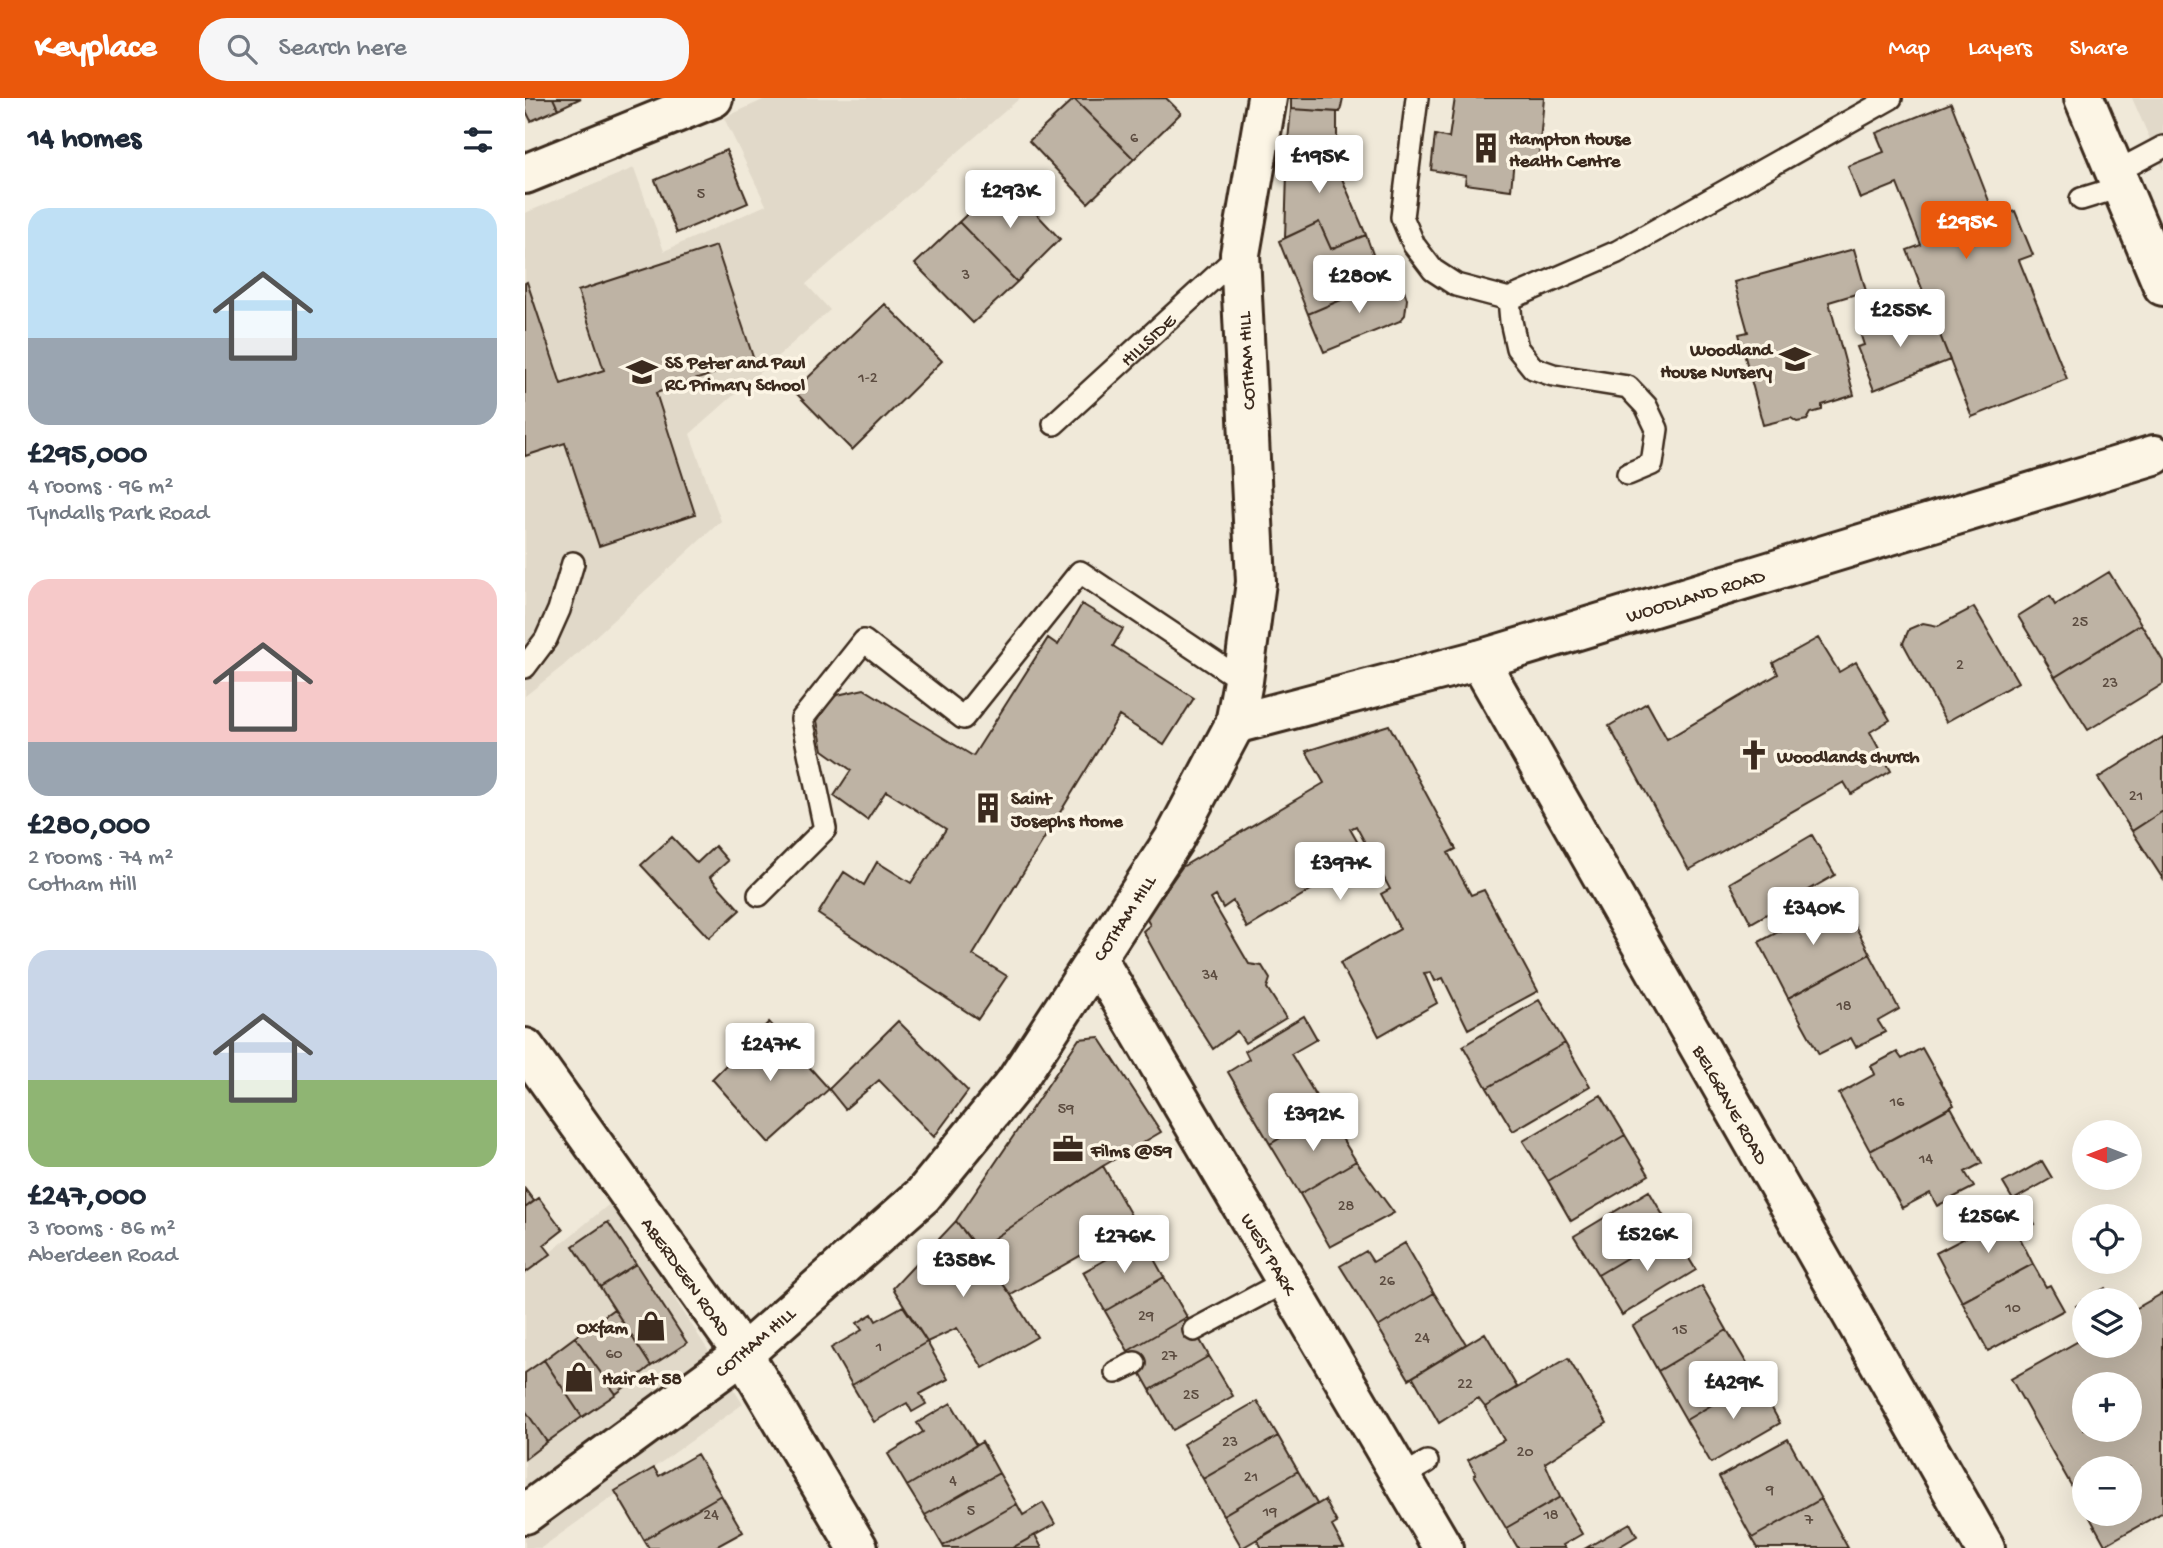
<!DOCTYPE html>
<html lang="en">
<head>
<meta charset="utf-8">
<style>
	:root { --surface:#fff; --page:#f6f6f7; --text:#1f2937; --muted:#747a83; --accent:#ea580c }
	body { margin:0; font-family:"Gochi Hand",sans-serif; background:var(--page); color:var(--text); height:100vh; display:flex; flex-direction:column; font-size:26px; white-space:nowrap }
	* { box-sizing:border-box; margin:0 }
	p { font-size:23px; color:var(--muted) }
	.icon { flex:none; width:38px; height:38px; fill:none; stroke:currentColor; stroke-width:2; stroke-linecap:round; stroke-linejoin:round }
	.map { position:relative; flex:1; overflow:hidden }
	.sheet { display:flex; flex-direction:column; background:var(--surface); width:525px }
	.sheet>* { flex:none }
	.needle { width:46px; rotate:270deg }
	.tools { position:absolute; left:1547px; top:1022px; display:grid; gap:14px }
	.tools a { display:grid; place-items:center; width:70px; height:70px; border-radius:50%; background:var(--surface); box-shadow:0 7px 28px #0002; font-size:35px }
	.price { position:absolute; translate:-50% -60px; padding:0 16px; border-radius:7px; background:#fff; color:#222; font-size:23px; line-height:46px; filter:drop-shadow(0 2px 4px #0008) }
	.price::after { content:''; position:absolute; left:50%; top:42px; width:21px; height:16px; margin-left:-10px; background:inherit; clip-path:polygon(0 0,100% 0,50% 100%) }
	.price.current { background:var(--accent); color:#fff }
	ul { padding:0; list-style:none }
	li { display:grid; align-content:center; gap:14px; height:371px; padding:0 28px }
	li span { display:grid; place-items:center; height:217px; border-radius:21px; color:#555 }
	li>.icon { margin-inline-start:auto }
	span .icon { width:126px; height:126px; fill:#fffc; stroke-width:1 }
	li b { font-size:30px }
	h2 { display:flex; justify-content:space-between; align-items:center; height:84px; padding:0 28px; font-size:30px }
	header { display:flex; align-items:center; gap:42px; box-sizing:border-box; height:98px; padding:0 35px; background:var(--accent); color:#fff }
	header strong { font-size:33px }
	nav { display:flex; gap:38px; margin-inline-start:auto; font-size:24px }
	.search { width:490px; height:63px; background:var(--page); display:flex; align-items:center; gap:18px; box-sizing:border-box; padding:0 24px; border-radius:28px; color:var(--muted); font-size:26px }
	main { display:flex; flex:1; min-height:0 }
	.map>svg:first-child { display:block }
	.built { fill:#e1d9c9 }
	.building { fill:#beb3a4; stroke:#3b2a1e; stroke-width:2; fill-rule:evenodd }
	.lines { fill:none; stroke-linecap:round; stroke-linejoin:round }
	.lane-casing { stroke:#3b2a1e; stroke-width:26 }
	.street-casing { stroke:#3b2a1e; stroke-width:44 }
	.secondary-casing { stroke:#3b2a1e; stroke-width:44 }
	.lane { stroke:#fcf5e5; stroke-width:21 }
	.street { stroke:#fcf5e5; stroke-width:38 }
	.secondary { stroke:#fcf5e5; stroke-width:38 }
	.labels { text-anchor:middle; stroke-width:7; stroke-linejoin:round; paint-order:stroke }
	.number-label { font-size:16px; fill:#5c4c40 }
	.poi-label { font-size:19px; font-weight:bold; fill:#3b2a1e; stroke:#fcf5e5; text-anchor:start }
	.street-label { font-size:19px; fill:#3b2a1e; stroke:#fcf5e5 }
</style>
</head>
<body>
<header>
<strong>Keyplace</strong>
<div class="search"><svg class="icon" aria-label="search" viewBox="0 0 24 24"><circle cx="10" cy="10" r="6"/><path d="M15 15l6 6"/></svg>Search here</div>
<nav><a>Map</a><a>Layers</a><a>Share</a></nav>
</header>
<main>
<section class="sheet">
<h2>14 homes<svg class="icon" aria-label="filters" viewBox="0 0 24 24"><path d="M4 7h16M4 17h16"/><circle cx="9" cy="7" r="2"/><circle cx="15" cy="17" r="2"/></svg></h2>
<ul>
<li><span style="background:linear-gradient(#bfe0f5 60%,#9aa5b1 0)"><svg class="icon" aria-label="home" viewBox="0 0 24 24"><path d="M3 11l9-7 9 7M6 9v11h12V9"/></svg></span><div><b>£295,000</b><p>4 rooms · 96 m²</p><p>Tyndalls Park Road</p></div></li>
<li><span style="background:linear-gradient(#f6c9c9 75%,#9aa5b1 0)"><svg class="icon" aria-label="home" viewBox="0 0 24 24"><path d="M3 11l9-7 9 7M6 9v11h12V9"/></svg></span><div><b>£280,000</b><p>2 rooms · 74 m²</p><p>Cotham Hill</p></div></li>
<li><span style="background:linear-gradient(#c9d6e8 60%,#8fb573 0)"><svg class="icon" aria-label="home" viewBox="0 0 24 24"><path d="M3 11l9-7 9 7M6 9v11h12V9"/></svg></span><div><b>£247,000</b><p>3 rooms · 86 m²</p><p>Aberdeen Road</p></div></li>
</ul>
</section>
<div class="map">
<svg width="1638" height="1450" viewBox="0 0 1638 1450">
	<rect width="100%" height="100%" fill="#f0e9d9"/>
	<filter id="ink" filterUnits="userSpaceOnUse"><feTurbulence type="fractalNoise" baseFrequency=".0143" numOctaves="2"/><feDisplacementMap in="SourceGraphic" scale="14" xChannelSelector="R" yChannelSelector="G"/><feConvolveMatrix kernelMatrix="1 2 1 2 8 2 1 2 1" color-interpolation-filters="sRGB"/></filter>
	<g filter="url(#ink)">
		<path class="built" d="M 242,0 L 495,0 L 281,186 L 305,212 L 165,336 L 196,423 L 38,568 L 0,598 L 0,115 L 109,70 L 139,153 L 241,107 L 199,20 Z
			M 1607,0 L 1638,0 L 1638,71 Z
			M 87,1104 L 218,1306 L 16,1450 L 0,1450 L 0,1175 Z"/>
		<path class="building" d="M 0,0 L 28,0 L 33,11 L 6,23 L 0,11 Z
			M 28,0 L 56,0 L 33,11 Z
			M 641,0 L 656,15 L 609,61 L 549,1 Z
			M 766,0 L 818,0 L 815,14 L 766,11 Z
			M 930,0 L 1019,0 L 1013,66 L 989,61 L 986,92 L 940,86 L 941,78 L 906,72 L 910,37 L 924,40 Z
			M 549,1 L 609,61 L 563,105 L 504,43 Z
			M 1426,5 L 1471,121 L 1490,113 L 1508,157 L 1494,162 L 1542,281 L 1447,319 L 1382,152 L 1396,147 L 1372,86 L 1335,101 L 1323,68 L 1359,54 L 1351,35 Z
			M 766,11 L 812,14 L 812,44 L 763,43 Z
			M 763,43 L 805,44 L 805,67 L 810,64 L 841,137 L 806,151 L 794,124 L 760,140 Z
			M 201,52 L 223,105 L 152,135 L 130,82 Z
			M 479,81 L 535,141 L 492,184 L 434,124 Z
			M 434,124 L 492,184 L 448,225 L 390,166 Z
			M 794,124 L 806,151 L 841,137 L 858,184 L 783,216 L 754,143 Z
			M 191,148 L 229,262 L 131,295 L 170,416 L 74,448 L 40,345 L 0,358 L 0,185 L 2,184 L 36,286 L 79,272 L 53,193 Z
			M 1329,151 L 1341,193 L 1304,204 L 1329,297 L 1297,307 L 1297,312 L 1286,315 L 1282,322 L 1272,324 L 1266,320 L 1238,327 L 1214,236 L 1223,234 L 1209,184 Z
			M 866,183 L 879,192 L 882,201 L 880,217 L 875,223 L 799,254 L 783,216 L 858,184 Z
			M 360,206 L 417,263 L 327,352 L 269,293 Z
			M 1369,214 L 1376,230 L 1407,217 L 1425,262 L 1349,292 L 1332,249 L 1339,247 L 1333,229 Z
			M 1584,474 L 1616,526 L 1530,579 L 1493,518 L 1525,498 L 1530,507 Z
			M 557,506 L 598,531 L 588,548 L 669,600 L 639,647 L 594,618 L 448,857 L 482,878 L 453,921 L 293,816 L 319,774 L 339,787 L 352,764 L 386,785 L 421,731 L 361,693 L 342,722 L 309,698 L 326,672 L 298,652 L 292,623 L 308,598 L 339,591 L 448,658 L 523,540 L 533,547 Z
			M 1449,509 L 1493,584 L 1421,624 L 1378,545 L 1384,531 L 1398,525 L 1413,528 Z
			M 1616,526 L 1638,563 L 1638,586 L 1563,632 L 1530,579 Z
			M 1293,540 L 1314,574 L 1331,564 L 1365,622 L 1345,634 L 1366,673 L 1326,696 L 1319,684 L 1164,772 L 1084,628 L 1122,605 L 1142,641 L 1253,576 L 1248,565 Z
			M 864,627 L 931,751 L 923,755 L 946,797 L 959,792 L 1013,893 L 943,931 L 918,880 L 910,883 L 906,874 L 899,875 L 912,905 L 854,938 L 815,865 L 875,831 L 856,796 L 865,791 L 831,728 L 825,731 L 841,759 L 722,830 L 708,803 L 698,810 L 691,798 L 686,801 L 724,866 L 737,868 L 745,881 L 742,890 L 761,920 L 720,945 L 712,933 L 688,951 L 652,895 L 618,833 L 625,827 L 621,820 L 657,769 L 799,685 L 781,653 Z
			M 1638,639 L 1638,713 L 1607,733 L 1573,680 Z
			M 1638,713 L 1638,781 L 1607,733 Z
			M 1287,737 L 1310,777 L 1226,825 L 1205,785 Z
			M 147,739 L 172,765 L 190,748 L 203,763 L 185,779 L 215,812 L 184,840 L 116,767 Z
			M 1285,803 L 1292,817 L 1317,803 L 1345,856 L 1263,900 L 1234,844 L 1264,828 L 1258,817 Z
			M 1345,856 L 1374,911 L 1353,923 L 1360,934 L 1331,949 L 1326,940 L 1294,956 L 1263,900 Z
			M 1014,902 L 1040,945 L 962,990 L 938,948 Z
			M 779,918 L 792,941 L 766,956 L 800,1013 L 745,1046 L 703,974 L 724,961 L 720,953 Z
			M 373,923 L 443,993 L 409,1039 L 354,982 L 320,1011 L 304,991 Z
			M 244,924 L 304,991 L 244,1045 L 187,981 Z
			M 574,939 L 636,1034 L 578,1068 L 453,1151 L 431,1123 L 554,941 Z
			M 1040,945 L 1065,988 L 988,1033 L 962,990 Z
			M 1397,950 L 1429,1007 L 1345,1053 L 1314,996 L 1350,976 L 1346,968 L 1372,954 L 1377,961 Z
			M 1076,997 L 1100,1037 L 1023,1083 L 998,1043 Z
			M 1426,1009 L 1457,1065 L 1440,1074 L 1449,1089 L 1412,1108 L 1405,1095 L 1377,1110 L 1345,1053 Z
			M 800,1013 L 831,1063 L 775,1096 L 745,1046 Z
			M 1100,1037 L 1124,1077 L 1046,1123 L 1023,1083 Z
			M 831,1063 L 869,1115 L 805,1149 L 775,1096 Z
			M 1517,1063 L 1527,1080 L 1488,1102 L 1478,1085 Z
			M 578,1068 L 611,1126 L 486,1197 L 453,1151 Z
			M 0,1091 L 9,1103 L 0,1110 Z
			M 1124,1093 L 1147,1133 L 1073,1177 L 1049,1138 Z
			M 14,1100 L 38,1132 L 19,1147 L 26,1156 L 0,1175 L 0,1110 Z
			M 1501,1108 L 1510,1126 L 1493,1136 L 1508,1166 L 1437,1204 L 1411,1155 Z
			M 431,1123 L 486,1197 L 512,1239 L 458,1270 L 432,1230 L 402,1244 L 368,1190 Z
			M 83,1124 L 111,1166 L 75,1189 L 48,1148 Z
			M 1147,1133 L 1171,1172 L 1097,1217 L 1073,1177 Z
			M 618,1141 L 639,1179 L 580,1213 L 558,1174 Z
			M 880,1145 L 909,1195 L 853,1229 L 815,1168 L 841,1153 L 848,1164 Z
			M 111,1166 L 162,1245 L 126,1268 L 75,1189 Z
			M 1508,1166 L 1521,1189 L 1525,1187 L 1539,1212 L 1463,1253 L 1437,1204 Z
			M 639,1179 L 662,1219 L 603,1253 L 580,1213 Z
			M 1177,1188 L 1202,1232 L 1133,1273 L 1108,1228 Z
			M 1580,1190 L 1587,1202 L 1559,1202 Z
			M 909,1195 L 941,1246 L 884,1281 L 853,1229 Z
			M 1638,1195 L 1638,1414 L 1580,1447 L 1563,1416 L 1605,1416 L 1605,1370 L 1559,1370 L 1559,1410 L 1486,1281 L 1559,1240 L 1559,1248 L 1605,1248 L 1605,1214 ZM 1559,1286 L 1605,1286 L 1605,1332 L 1559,1332 Z
			M 1559,1202 L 1559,1222 L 1551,1208 Z
			M 378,1208 L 402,1244 L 327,1287 L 306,1250 L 337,1232 L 332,1225 L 347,1216 L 351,1223 Z
			M 89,1211 L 126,1268 L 91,1296 L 50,1239 Z
			M 662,1219 L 684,1258 L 625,1292 L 603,1253 Z
			M 1202,1232 L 1231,1281 L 1161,1322 L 1133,1273 Z
			M 960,1235 L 992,1289 L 960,1309 L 953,1300 L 914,1325 L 888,1279 Z
			M 50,1239 L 91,1296 L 57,1319 L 19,1262 Z
			M 402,1244 L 423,1281 L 395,1296 L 401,1306 L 387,1314 L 382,1305 L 349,1324 L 327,1287 Z
			M 684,1258 L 708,1298 L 648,1332 L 625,1292 Z
			M 1043,1260 L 1082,1325 L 1020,1365 L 1035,1399 L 981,1430 L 949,1377 L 951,1376 L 943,1362 L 979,1342 L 960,1309 Z
			M 19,1262 L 57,1319 L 22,1344 L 0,1312 L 0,1275 Z
			M 1231,1281 L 1255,1325 L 1186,1365 L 1161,1322 Z
			M 732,1303 L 753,1338 L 678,1381 L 658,1346 Z
			M 426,1305 L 451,1347 L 382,1388 L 363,1356 L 398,1334 L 392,1325 Z
			M 0,1312 L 22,1344 L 0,1361 Z
			M 753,1338 L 773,1373 L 698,1417 L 678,1381 Z
			M 1263,1341 L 1296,1401 L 1227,1440 L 1194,1379 Z
			M 457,1344 L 474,1375 L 400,1417 L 382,1388 Z
			M 172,1356 L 196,1397 L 119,1442 L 90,1393 L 129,1370 L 134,1378 Z
			M 773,1373 L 792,1406 L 717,1450 L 698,1417 Z
			M 474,1375 L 492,1406 L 418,1448 L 400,1417 Z
			M 196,1397 L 218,1434 L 189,1450 L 124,1450 L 119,1442 Z
			M 1035,1399 L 1057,1436 L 1038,1447 L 1040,1450 L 993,1450 L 981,1430 Z
			M 1296,1401 L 1323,1450 L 1233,1450 L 1227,1440 Z
			M 800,1402 L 812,1425 L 807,1428 L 819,1450 L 737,1450 L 732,1442 Z
			M 518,1405 L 530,1426 L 487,1450 L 419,1450 L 418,1448 L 492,1406 L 498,1417 Z
			M 1105,1425 L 1112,1438 L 1092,1450 L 1061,1450 Z
			M 510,1437 L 517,1450 L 487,1450 Z"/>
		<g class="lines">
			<g class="lane-casing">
				<g id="lane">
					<path d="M 892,0 L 877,119 L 889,147 L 908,172 L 931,187 L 984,201 L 1092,154 L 1366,0"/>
					<path d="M 1589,75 L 1638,49"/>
					<path d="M 1556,101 L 1595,89"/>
					<path d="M 984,201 L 986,223 L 992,250 L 1008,270 L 1028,277 L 1103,289 L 1121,308 L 1132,331 L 1127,366 L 1103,376"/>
					<path id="s1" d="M 529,326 L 715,156"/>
					<path d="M 0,569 L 21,541 L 34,512 L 48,465"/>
					<path d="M 234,797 L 300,731 L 277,621 L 339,543 L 438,620 L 555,474 L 718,583"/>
					<path d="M 669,1232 L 761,1183"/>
					<path d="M 591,1274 L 610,1265"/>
					<path d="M 876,1379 L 902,1364"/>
				</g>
			</g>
			<g class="street-casing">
				<g id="street">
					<path d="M 0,76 L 188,0"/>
					<path id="s2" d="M 954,562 L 1460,1450"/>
					<path id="s3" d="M 710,626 L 954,562 L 1629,357"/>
					<path id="s4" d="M 572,861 L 918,1450"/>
					<path id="s5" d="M 0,950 L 218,1256 L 333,1450"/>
					<path d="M 0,1416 L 218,1256"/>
				</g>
			</g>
			<g class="secondary-casing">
				<g id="secondary">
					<path d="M 1559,0 L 1638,188"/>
					<path id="s6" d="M 218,1256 L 398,1097 L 490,985 L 649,741 L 710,626 L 718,583 L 731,484 L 715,156 L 742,0"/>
				</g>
			</g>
			<use href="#lane" class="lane"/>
			<use href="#street" class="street"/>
			<use href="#secondary" class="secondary"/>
		</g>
	</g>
	<defs>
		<g id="building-bare" transform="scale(2.415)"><path d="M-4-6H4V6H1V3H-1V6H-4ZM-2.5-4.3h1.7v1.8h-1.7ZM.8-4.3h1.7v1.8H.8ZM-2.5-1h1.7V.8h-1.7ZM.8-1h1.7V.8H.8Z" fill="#3b2a1e" stroke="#fcf5e5" stroke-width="2.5" paint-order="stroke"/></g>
		<g id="school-bare" transform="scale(2.415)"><path d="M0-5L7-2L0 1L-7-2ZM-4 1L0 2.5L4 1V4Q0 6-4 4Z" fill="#3b2a1e" stroke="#fcf5e5" stroke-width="2.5" paint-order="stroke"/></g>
		<g id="church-bare" transform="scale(2.415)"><path d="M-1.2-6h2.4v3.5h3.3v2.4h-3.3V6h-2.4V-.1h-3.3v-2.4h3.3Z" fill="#3b2a1e" stroke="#fcf5e5" stroke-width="2.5" paint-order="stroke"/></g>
		<g id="office-bare" transform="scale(2.415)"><path d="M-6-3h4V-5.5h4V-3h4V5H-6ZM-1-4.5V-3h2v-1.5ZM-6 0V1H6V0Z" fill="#3b2a1e" stroke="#fcf5e5" stroke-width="2.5" paint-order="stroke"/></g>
		<g id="shop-bare" transform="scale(2.415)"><path d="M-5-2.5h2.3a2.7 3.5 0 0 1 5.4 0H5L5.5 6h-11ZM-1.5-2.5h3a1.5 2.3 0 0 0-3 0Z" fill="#3b2a1e" stroke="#fcf5e5" stroke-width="2.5" paint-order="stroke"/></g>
	</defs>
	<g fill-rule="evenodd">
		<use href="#building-bare" x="961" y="50"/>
		<use href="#school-bare" x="1270" y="261"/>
		<use href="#school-bare" x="117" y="274"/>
		<use href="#church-bare" x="1229" y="657"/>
		<use href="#building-bare" x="463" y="710"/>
		<use href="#office-bare" x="543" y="1051"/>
		<use href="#shop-bare" x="126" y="1228"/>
		<use href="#shop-bare" x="54" y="1279"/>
	</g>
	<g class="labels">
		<g class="number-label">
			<text x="609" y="44">6</text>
			<text x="176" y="100">5</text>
			<text x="441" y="181">3</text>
			<text x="343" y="284">1-2</text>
			<text x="1555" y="528">25</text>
			<text x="1435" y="571">2</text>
			<text x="1585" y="589">23</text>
			<text x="1611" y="702">21</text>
			<text x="685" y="881">34</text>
			<text x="1319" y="912">18</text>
			<text x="1372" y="1008">16</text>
			<text x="541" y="1015">59</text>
			<text x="1401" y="1065">14</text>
			<text x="821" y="1112">28</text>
			<text x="862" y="1187">26</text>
			<text x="1488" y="1214">10</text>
			<text x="621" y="1222">29</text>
			<text x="1155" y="1236">15</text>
			<text x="897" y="1244">24</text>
			<text x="354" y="1253">1</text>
			<text x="89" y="1260">60</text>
			<text x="644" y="1262">27</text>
			<text x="940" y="1290">22</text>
			<text x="666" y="1301">25</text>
			<text x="705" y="1348">23</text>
			<text x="1000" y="1358">20</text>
			<text x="726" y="1383">21</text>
			<text x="428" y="1387">4</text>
			<text x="1245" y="1396">9</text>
			<text x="446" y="1417">5</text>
			<text x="745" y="1418">19</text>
			<text x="186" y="1421">24</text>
			<text x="1026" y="1421">18</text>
			<text x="1284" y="1426">7</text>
		</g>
		<g class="poi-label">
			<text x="984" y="46">Hampton House<tspan x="984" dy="22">Health Centre</tspan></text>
			<text x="1247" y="257" text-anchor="end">Woodland<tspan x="1247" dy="22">House Nursery</tspan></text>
			<text x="140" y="270">SS Peter and Paul<tspan x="140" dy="22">RC Primary School</tspan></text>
			<text x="1252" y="664">Woodlands church</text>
			<text x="486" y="706">Saint<tspan x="486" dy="22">Josephs Home</tspan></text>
			<text x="566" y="1058">Films @59</text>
			<text x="103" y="1235" text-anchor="end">Oxfam</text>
			<text x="77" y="1286">Hair at 58</text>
		</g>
		<g class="street-label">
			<text dy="7" stroke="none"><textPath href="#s1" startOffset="126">HILLSIDE</textPath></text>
			<text transform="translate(720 263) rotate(-93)" y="7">COTHAM HILL</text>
			<text dy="7" stroke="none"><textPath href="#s3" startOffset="478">WOODLAND ROAD</textPath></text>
			<text dy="7" stroke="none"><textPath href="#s6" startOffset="583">COTHAM HILL</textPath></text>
			<text dy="7" stroke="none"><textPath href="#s2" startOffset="511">BELGRAVE ROAD</textPath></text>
			<text dy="7" stroke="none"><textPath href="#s4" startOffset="341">WEST PARK</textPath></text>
			<text dy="7" stroke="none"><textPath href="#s5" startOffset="280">ABERDEEN ROAD</textPath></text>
			<text transform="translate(229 1243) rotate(-40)" y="7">COTHAM HILL</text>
		</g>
	</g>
</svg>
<div class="tools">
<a><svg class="needle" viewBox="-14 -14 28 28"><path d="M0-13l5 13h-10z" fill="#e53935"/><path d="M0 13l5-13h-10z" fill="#747a83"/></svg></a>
<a><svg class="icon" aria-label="locate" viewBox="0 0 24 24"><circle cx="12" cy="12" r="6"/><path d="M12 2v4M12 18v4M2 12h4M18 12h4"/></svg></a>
<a><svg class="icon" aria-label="layers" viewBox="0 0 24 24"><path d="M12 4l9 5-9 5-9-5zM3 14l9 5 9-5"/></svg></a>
<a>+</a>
<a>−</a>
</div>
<b class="price" style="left:794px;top:97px">£195K</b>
<b class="price" style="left:485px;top:132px">£293K</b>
<b class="price current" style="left:1441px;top:163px">£295K</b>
<b class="price" style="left:834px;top:217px">£280K</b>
<b class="price" style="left:1375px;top:251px">£255K</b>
<b class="price" style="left:815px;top:804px">£397K</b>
<b class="price" style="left:1288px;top:849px">£340K</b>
<b class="price" style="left:245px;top:985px">£247K</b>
<b class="price" style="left:788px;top:1055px">£392K</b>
<b class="price" style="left:1463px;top:1157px">£256K</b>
<b class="price" style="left:1122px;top:1175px">£526K</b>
<b class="price" style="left:599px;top:1177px">£276K</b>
<b class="price" style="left:438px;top:1201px">£358K</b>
<b class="price" style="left:1208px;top:1323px">£429K</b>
</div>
</main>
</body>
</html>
